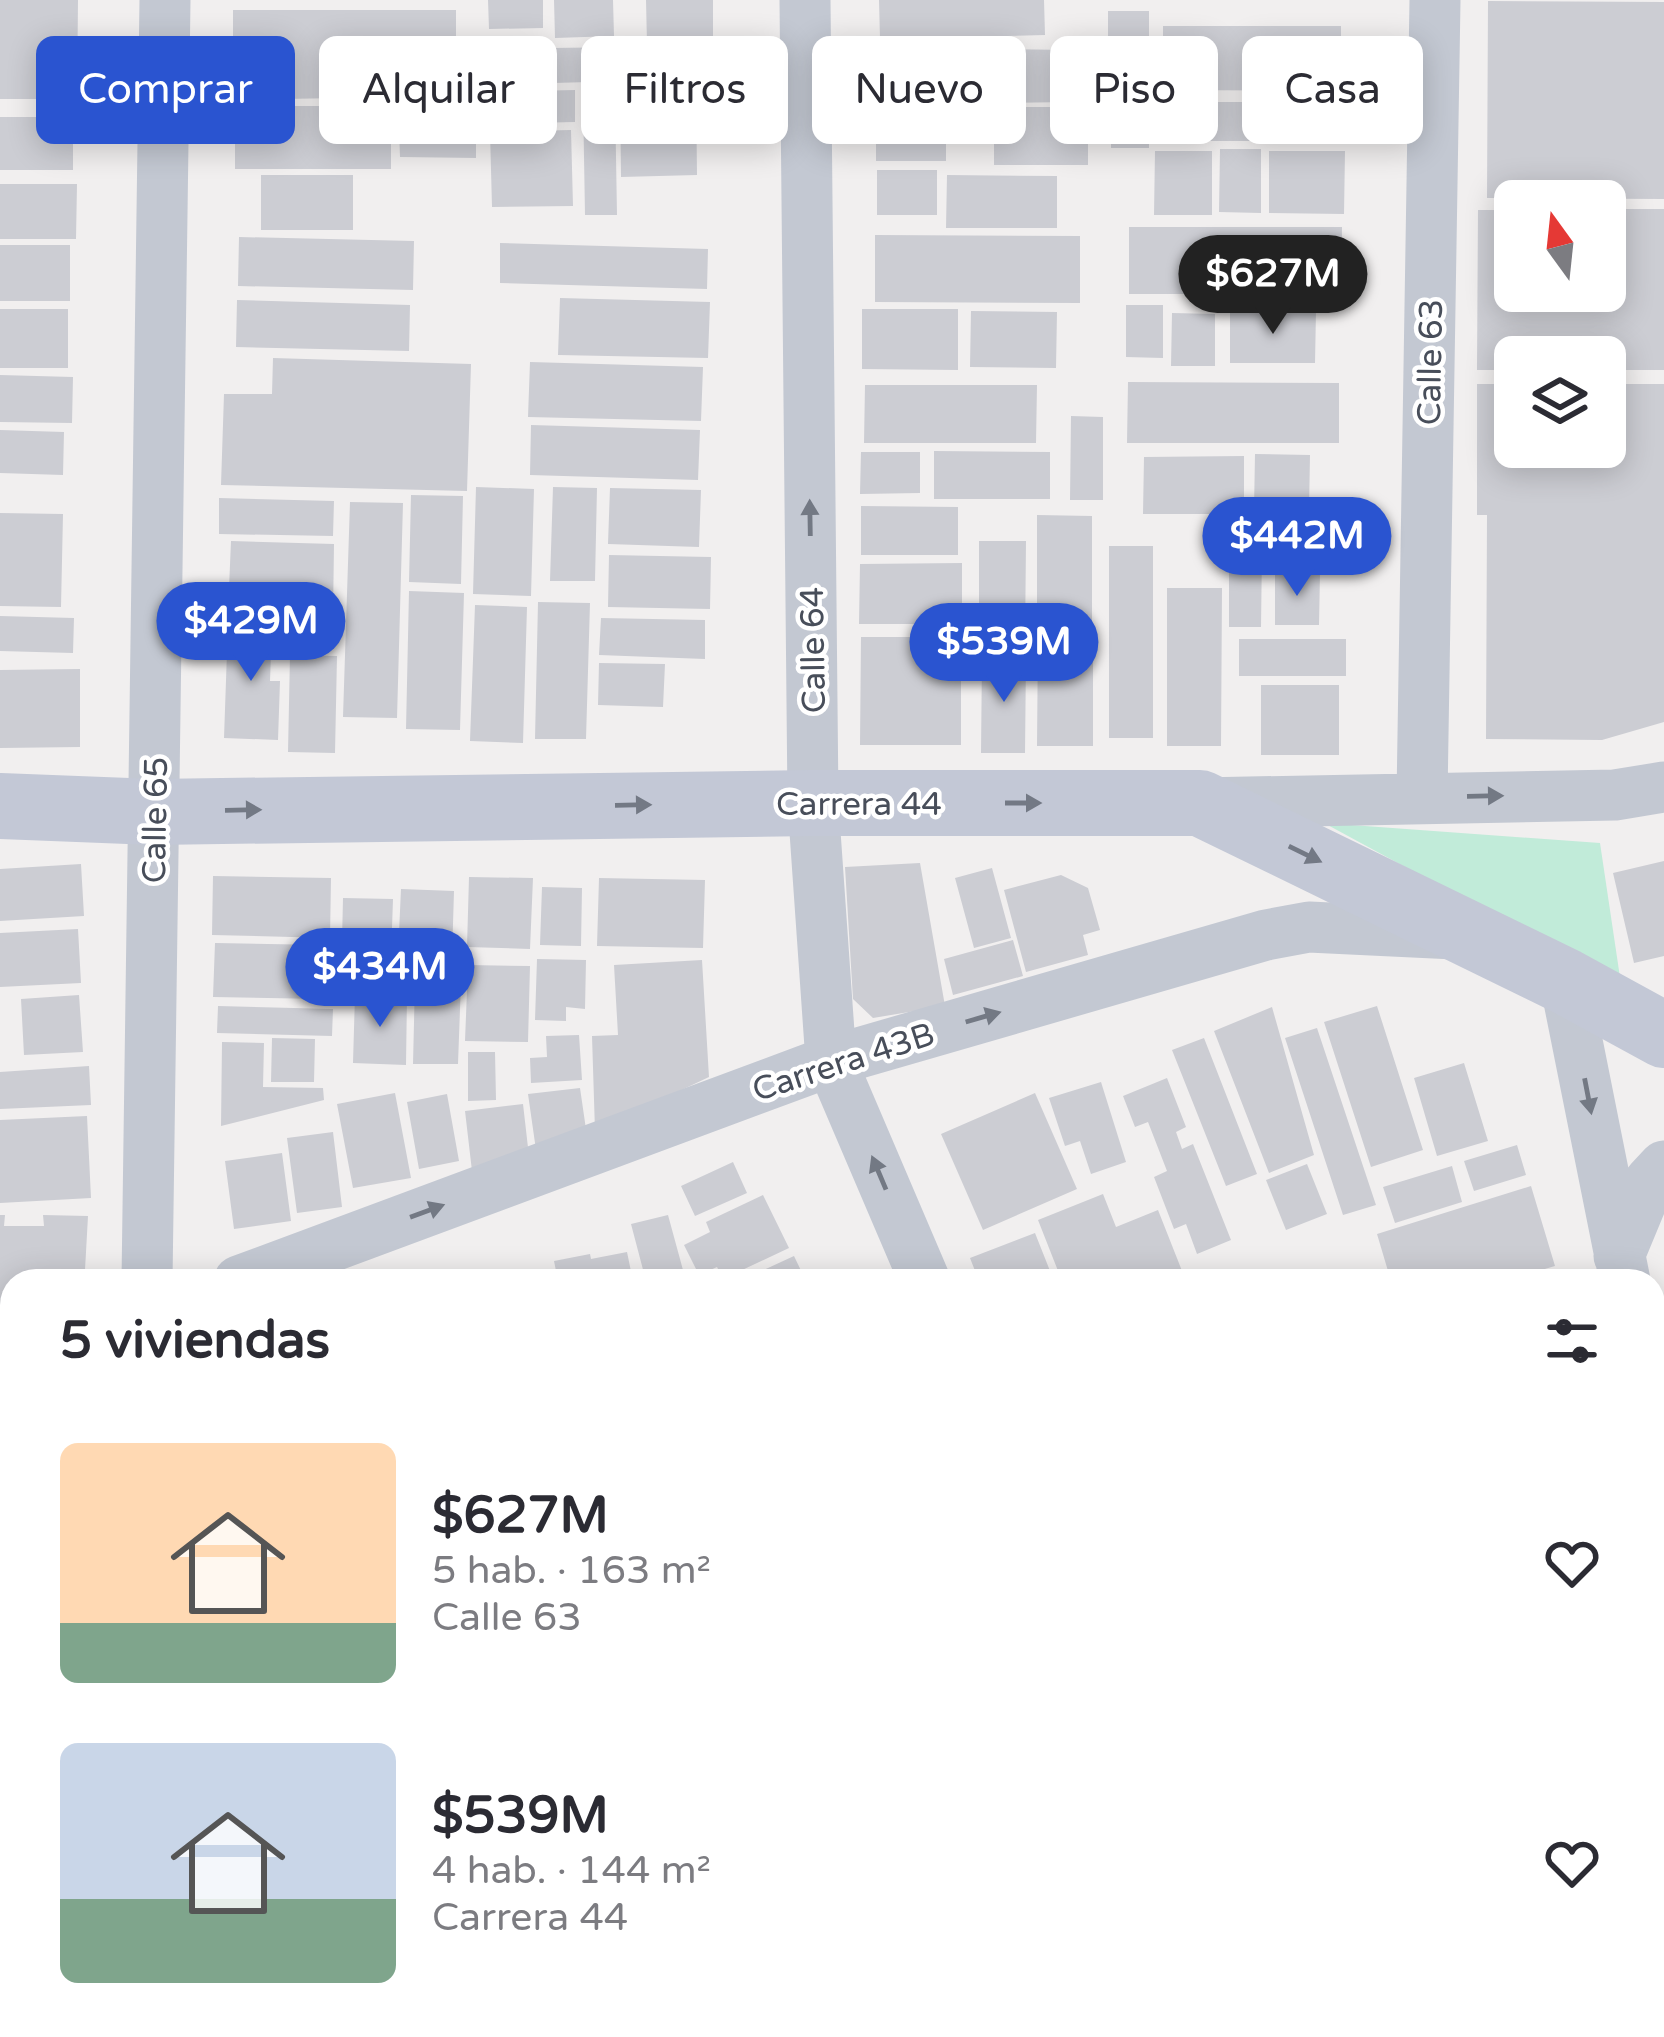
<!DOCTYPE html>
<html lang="es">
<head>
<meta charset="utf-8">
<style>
	:root { --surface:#fff; --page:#f7f7f7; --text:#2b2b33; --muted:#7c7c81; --accent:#2a54d0 }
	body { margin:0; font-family:"Varela Round",sans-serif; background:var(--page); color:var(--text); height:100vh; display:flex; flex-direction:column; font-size:45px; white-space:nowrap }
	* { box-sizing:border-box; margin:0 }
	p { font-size:39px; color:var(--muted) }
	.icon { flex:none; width:66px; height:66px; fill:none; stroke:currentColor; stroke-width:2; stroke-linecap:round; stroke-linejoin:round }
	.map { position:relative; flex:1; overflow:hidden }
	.sheet { position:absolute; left:0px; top:1269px; width:1665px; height:768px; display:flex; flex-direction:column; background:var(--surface); border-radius:36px 36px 0 0; box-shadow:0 6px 30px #0003 }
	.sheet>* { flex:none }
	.banner { position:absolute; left:36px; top:36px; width:1593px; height:108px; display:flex; gap:24px }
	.needle { width:78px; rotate:345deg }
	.controls { position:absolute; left:1494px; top:180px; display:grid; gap:24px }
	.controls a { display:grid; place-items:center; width:132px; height:132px; border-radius:18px; background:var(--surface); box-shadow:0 6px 30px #0003; font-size:60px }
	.price { position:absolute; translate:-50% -102px; padding:0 27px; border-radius:42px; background:var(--accent); color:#fff; font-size:39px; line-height:78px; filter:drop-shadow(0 3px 6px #0008) }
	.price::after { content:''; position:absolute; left:50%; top:72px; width:36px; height:27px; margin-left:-18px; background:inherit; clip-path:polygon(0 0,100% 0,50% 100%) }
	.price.on { background:#222; color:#fff }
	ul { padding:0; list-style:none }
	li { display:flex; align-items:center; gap:36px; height:300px; padding:0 60px }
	li span { display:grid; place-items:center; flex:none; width:336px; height:240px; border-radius:18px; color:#555 }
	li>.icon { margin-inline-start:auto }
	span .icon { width:144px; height:144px; fill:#fffc; stroke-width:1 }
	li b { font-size:51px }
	h2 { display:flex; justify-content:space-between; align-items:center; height:144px; padding:0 60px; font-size:51px }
	.pill { padding:0 42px; border-radius:18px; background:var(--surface); box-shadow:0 6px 30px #0003; font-size:42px; line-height:108px }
	.pill.on { background:var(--accent); color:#fff }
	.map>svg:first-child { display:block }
	.green { fill:#c1ebd9 }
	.building { fill:#cccdd3 }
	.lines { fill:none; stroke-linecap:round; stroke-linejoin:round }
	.street { stroke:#c3c8d2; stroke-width:51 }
	.secondary { stroke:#c3c8d6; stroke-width:66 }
	.oneway { fill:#737984 }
	.oneway2 { fill:#737985 }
	.labels { text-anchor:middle; stroke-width:9; stroke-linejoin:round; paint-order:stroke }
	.street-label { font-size:33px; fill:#484e5a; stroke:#fff }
</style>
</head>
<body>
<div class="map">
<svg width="1664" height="2037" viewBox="0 0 1664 2037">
	<rect width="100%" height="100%" fill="#f1efef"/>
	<path class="green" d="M 1324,823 L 1600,843 L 1621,984 Z"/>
	<path class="building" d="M 0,0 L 78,0 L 77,99 L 0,99 Z
		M 488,0 L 543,0 L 543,28 L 489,29 Z
		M 554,0 L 613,0 L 614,36 L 555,38 Z
		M 646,0 L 713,0 L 713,42 L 647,44 Z
		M 879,0 L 1044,0 L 1045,35 L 880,39 Z
		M 1488,1 L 1664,2 L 1664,199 L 1487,198 Z
		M 233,10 L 456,10 L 456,96 L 233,100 Z
		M 1108,11 L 1149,11 L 1149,79 L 1108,79 Z
		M 1163,26 L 1341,26 L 1341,91 L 1163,90 Z
		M 698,46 L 699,79 L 553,83 L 552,48 Z
		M 974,47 L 974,92 L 879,94 L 878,49 Z
		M 992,49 L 1071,50 L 1071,102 L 992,103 Z
		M 696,85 L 697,175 L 621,177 L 620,86 Z
		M 575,90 L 575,122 L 486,124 L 486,92 Z
		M 1119,91 L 1151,91 L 1151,118 L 1119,118 Z
		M 583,98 L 615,98 L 617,215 L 585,215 Z
		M 1203,102 L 1348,102 L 1348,141 L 1203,141 Z
		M 876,105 L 946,105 L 946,161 L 876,161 Z
		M 235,106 L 391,106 L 391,169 L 235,169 Z
		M 980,107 L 1088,107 L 1088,165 L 994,165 L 994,141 L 980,141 Z
		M 0,117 L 73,117 L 73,170 L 0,170 Z
		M 1111,126 L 1149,126 L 1149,148 L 1111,148 Z
		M 399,129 L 476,129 L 476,158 L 400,157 Z
		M 571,130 L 573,206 L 492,207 L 490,132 Z
		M 1220,149 L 1261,149 L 1261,213 L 1219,212 Z
		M 1155,151 L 1212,151 L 1212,215 L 1154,215 Z
		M 1269,151 L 1345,151 L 1344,214 L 1269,213 Z
		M 877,170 L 937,170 L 937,215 L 877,215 Z
		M 261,175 L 353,175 L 353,230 L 261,230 Z
		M 947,175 L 1057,176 L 1057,228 L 946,228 Z
		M 0,184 L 77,184 L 76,239 L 0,239 Z
		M 1605,209 L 1664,209 L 1664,370 L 1605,370 L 1605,357 L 1515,357 L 1515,370 L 1477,370 L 1478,210 L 1515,210 L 1515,291 L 1605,291 Z
		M 1129,227 L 1342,227 L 1341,294 L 1129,294 Z
		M 875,235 L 1080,236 L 1080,303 L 875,302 Z
		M 239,237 L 414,241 L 413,290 L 238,286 Z
		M 500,243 L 708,249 L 707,289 L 500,283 Z
		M 0,245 L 70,245 L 70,301 L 0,301 Z
		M 560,298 L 710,302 L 708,358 L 558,355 Z
		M 237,300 L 410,305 L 409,351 L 236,347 Z
		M 1126,305 L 1163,305 L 1163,358 L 1126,357 Z
		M 0,309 L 68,309 L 68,368 L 0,368 Z
		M 862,309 L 958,309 L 958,370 L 862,369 Z
		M 971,311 L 1057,312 L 1056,368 L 970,367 Z
		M 1230,311 L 1316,311 L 1315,363 L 1230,363 Z
		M 1172,313 L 1215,314 L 1215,366 L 1171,366 Z
		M 273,358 L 471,364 L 467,491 L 221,485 L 224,394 L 272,394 Z
		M 530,362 L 703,367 L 701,421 L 528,417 Z
		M 0,375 L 73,377 L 72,423 L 0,422 Z
		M 1128,382 L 1339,383 L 1339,443 L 1127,443 Z
		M 1477,384 L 1515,384 L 1515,447 L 1605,447 L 1605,384 L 1664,384 L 1664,722 L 1602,740 L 1486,739 L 1487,515 L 1477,515 Z
		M 865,385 L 1037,385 L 1036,443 L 864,443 Z
		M 1071,416 L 1103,417 L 1103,500 L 1070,500 Z
		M 531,425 L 700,430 L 698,480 L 530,475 Z
		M 0,430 L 64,432 L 63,475 L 0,473 Z
		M 934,451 L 1050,452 L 1050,499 L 934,499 Z
		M 861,452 L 920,452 L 920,493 L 860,494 Z
		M 1255,454 L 1310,455 L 1309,510 L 1254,510 Z
		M 1244,456 L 1244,514 L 1143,514 L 1144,457 Z
		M 476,487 L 534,489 L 531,596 L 473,594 Z
		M 553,487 L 597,488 L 595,581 L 550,581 Z
		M 610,488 L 701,490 L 699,547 L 608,544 Z
		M 411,495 L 463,496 L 461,584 L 409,582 Z
		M 219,498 L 334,501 L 333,536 L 219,534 Z
		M 350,502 L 403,503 L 397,718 L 343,717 Z
		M 861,506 L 958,507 L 958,555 L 861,555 Z
		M 0,513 L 63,514 L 61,607 L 0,606 Z
		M 1037,515 L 1092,516 L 1092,625 L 1037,625 Z
		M 231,541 L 334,544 L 333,615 L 228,612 Z
		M 979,541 L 1026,541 L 1025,643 L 979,643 Z
		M 1109,546 L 1153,546 L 1153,738 L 1109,738 Z
		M 1229,551 L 1262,551 L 1261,627 L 1229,627 Z
		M 609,555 L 711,557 L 710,609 L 608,607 Z
		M 962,563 L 962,624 L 859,624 L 860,564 Z
		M 1275,573 L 1320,573 L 1319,625 L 1275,625 Z
		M 1167,588 L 1222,588 L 1221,746 L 1167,746 Z
		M 409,591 L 464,593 L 460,730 L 406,729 Z
		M 538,602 L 590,603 L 586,739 L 535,739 Z
		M 475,605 L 527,607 L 523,743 L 470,741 Z
		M 0,616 L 74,618 L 73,653 L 0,651 Z
		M 601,618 L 705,620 L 705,659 L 599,655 Z
		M 228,623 L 272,624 L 270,681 L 280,681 L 278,740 L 224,738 Z
		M 1038,635 L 1093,636 L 1093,746 L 1037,746 Z
		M 861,637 L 961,637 L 961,745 L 860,745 Z
		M 1239,639 L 1346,639 L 1346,676 L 1239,676 Z
		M 290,655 L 337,656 L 335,753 L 288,752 Z
		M 982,657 L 1026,657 L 1025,753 L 981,753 Z
		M 599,663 L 665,664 L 663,707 L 598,705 Z
		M 80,669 L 80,747 L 0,748 L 0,670 Z
		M 1261,685 L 1339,685 L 1339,755 L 1261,755 Z
		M 1664,861 L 1664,956 L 1634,963 L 1613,873 Z
		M 920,863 L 945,1006 L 873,1018 L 853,999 L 845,867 Z
		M 81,864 L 84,916 L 0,921 L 0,869 Z
		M 992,868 L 1011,938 L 974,948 L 955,878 Z
		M 1061,875 L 1088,888 L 1100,930 L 1083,935 L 1088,955 L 1026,972 L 1004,890 Z
		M 213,876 L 331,878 L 330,938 L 212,935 Z
		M 469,877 L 533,878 L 530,949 L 467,947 Z
		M 599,878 L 705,880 L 703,948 L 597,946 Z
		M 542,887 L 582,888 L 581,946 L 540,945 Z
		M 401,889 L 454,891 L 452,957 L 398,955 Z
		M 343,898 L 393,899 L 390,986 L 341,985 Z
		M 78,929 L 81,983 L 0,987 L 0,933 Z
		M 1013,940 L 1023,976 L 953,995 L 944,959 Z
		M 215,943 L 324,945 L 322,999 L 213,997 Z
		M 537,959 L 586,960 L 585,1009 L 566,1007 L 566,1021 L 535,1020 Z
		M 702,960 L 709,1077 L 595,1131 L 592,1036 L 618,1035 L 614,965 Z
		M 468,965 L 530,966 L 528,1042 L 465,1041 Z
		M 415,981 L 461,982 L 458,1064 L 413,1064 Z
		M 79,995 L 83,1052 L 24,1055 L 21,999 Z
		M 355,995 L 407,996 L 406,1065 L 353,1063 Z
		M 218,1006 L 333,1009 L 332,1036 L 217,1033 Z
		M 1377,1006 L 1423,1150 L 1371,1167 L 1324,1022 Z
		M 1272,1007 L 1314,1155 L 1269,1173 L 1214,1031 Z
		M 1317,1028 L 1376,1205 L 1343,1215 L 1285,1038 Z
		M 579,1035 L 582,1080 L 531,1083 L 530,1058 L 547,1057 L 546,1036 Z
		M 272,1038 L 315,1039 L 314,1082 L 271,1082 Z
		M 1204,1038 L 1257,1174 L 1226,1186 L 1172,1050 Z
		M 222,1042 L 264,1043 L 263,1087 L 323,1088 L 324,1100 L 221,1126 Z
		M 468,1052 L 495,1052 L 496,1100 L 468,1101 Z
		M 1464,1063 L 1488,1141 L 1437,1156 L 1414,1078 Z
		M 89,1066 L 91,1105 L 0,1109 L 0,1072 Z
		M 1167,1078 L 1186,1127 L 1176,1132 L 1182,1149 L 1193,1144 L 1231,1240 L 1197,1254 L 1186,1224 L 1174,1229 L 1154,1177 L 1167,1171 L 1148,1122 L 1135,1127 L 1123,1096 Z
		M 1101,1082 L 1126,1162 L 1091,1174 L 1080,1141 L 1065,1146 L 1049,1098 Z
		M 580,1088 L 588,1143 L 536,1150 L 528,1094 Z
		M 395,1093 L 411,1178 L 353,1188 L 337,1104 Z
		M 1035,1093 L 1077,1189 L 983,1230 L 941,1134 Z
		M 447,1094 L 459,1161 L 419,1169 L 407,1102 Z
		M 523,1104 L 530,1165 L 472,1171 L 465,1111 Z
		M 87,1116 L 91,1198 L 0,1203 L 0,1120 Z
		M 333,1132 L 342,1207 L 297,1213 L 287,1138 Z
		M 1517,1145 L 1526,1175 L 1474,1191 L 1464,1161 Z
		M 282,1153 L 291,1221 L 234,1229 L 225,1161 Z
		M 733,1162 L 747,1193 L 695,1216 L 681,1186 Z
		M 1307,1164 L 1327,1214 L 1286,1230 L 1266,1180 Z
		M 1452,1166 L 1462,1202 L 1395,1223 L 1383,1187 Z
		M 1531,1186 L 1555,1266 L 1504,1281 L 1391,1281 L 1377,1234 Z
		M 1103,1194 L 1116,1227 L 1158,1210 L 1186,1281 L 1062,1281 L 1038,1220 Z
		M 763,1195 L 789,1248 L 723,1279 L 717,1267 L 699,1275 L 684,1245 L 710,1232 L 706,1222 Z
		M 0,1215 L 5,1215 L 4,1226 L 44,1226 L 43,1215 L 88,1216 L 85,1270 L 63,1281 L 12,1281 L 12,1306 L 0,1309 Z
		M 668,1215 L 686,1281 L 646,1281 L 631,1224 Z
		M 1035,1233 L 1054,1281 L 979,1281 L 970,1258 Z
		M 627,1252 L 633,1281 L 558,1281 L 554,1261 L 590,1254 L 591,1259 Z
		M 794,1256 L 806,1281 L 740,1281 Z
		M 1664,1833 L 1664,1914 L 1653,1917 L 1653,1835 Z
		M 1664,1927 L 1664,2002 L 1653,2005 L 1653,1929 Z
		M 782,2025 L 861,2025 L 863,2037 L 783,2037 Z
		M 879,2025 L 941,2025 L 944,2037 L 882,2037 Z
		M 981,2025 L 1069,2025 L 1070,2034 L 982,2037 Z
		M 1081,2025 L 1157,2025 L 1160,2031 L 1148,2037 L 1082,2037 Z
		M 1342,2025 L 1405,2025 L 1405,2037 L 1342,2037 Z
		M 1422,2025 L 1468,2025 L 1471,2031 L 1454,2037 L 1427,2037 Z
		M 1535,2025 L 1638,2025 L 1640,2037 L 1538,2037 Z"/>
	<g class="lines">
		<path class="street" d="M 805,0 L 813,803 L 831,1061 L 925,1281
			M 1422,797 L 1435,0
			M 1200,803 L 1615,795 L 1664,787
			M 1565,981 L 1625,1281
			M 1619,1256 L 1650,1181 L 1664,1166
			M 147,1281 L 165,0
			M 239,1281 L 831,1061 L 1266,935 L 1309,927 L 1455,934
			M 0,1369 L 12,1365
			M 1653,1397 L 1664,1443
			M 0,1406 L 12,1489
			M 536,2025 L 538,2037
			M 1243,2025 L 1248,2037
			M 65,2037 L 67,2025"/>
		<path class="secondary" d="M 0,806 L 154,812 L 813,803 L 1200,803 L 1565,981 L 1664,1035
			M 0,1922 L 12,1925
			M 372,2025 L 413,2037"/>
	</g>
	<defs><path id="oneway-solid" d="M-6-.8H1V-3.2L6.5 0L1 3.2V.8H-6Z" transform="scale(3)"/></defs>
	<g class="oneway">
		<use href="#oneway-solid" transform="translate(810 518) rotate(-91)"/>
		<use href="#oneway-solid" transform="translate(1485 796) rotate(-1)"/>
		<use href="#oneway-solid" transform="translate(983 1017) rotate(-16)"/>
		<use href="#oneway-solid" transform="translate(1588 1096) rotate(79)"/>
		<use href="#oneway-solid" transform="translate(879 1173) rotate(-113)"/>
		<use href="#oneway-solid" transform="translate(427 1211) rotate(-20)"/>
	</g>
	<g class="oneway2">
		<use href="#oneway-solid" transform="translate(1023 803)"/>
		<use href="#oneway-solid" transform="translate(633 805) rotate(-1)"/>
		<use href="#oneway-solid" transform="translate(243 810) rotate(-1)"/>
		<use href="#oneway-solid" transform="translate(1305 854) rotate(26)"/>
	</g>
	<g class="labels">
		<g class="street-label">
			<text transform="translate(1429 362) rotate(-89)" y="12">Calle 63</text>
			<text transform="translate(812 650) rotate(-91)" y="12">Calle 64</text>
			<text x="859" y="815">Carrera 44</text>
			<text transform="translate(154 820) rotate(-89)" y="12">Calle 65</text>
			<text transform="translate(843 1061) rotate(-18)" y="12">Carrera 43B</text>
		</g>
	</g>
</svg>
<div class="controls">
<a><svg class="needle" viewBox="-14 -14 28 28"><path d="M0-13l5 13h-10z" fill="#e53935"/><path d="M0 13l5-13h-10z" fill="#7c7c81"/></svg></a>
<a><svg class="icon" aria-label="layers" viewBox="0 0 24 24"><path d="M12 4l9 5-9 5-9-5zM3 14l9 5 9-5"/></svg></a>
</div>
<b class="price on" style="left:1273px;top:337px">$627M</b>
<b class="price" style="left:1297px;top:599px">$442M</b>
<b class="price" style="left:251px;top:684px">$429M</b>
<b class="price" style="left:1004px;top:705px">$539M</b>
<b class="price" style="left:380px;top:1030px">$434M</b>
<div class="banner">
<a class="pill on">Comprar</a>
<a class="pill">Alquilar</a>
<a class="pill">Filtros</a>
<a class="pill">Nuevo</a>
<a class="pill">Piso</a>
<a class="pill">Casa</a>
</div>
<section class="sheet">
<h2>5 viviendas<svg class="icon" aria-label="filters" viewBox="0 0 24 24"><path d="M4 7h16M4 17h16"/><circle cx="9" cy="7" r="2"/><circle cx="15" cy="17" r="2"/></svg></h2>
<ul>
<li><span style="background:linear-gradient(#ffd9b3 75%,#7fa58c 0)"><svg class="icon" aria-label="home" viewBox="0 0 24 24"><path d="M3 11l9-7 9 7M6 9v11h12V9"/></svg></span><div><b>$627M</b><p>5 hab. · 163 m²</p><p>Calle 63</p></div><svg class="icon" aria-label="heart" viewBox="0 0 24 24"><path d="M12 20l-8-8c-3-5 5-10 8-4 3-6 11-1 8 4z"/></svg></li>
<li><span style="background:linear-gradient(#c9d6e8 65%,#7fa58c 0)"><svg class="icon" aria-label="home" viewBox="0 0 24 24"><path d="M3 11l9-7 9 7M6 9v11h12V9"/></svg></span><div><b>$539M</b><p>4 hab. · 144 m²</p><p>Carrera 44</p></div><svg class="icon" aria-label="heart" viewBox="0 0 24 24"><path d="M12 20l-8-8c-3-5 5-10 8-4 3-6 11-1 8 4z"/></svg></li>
</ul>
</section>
</div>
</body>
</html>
